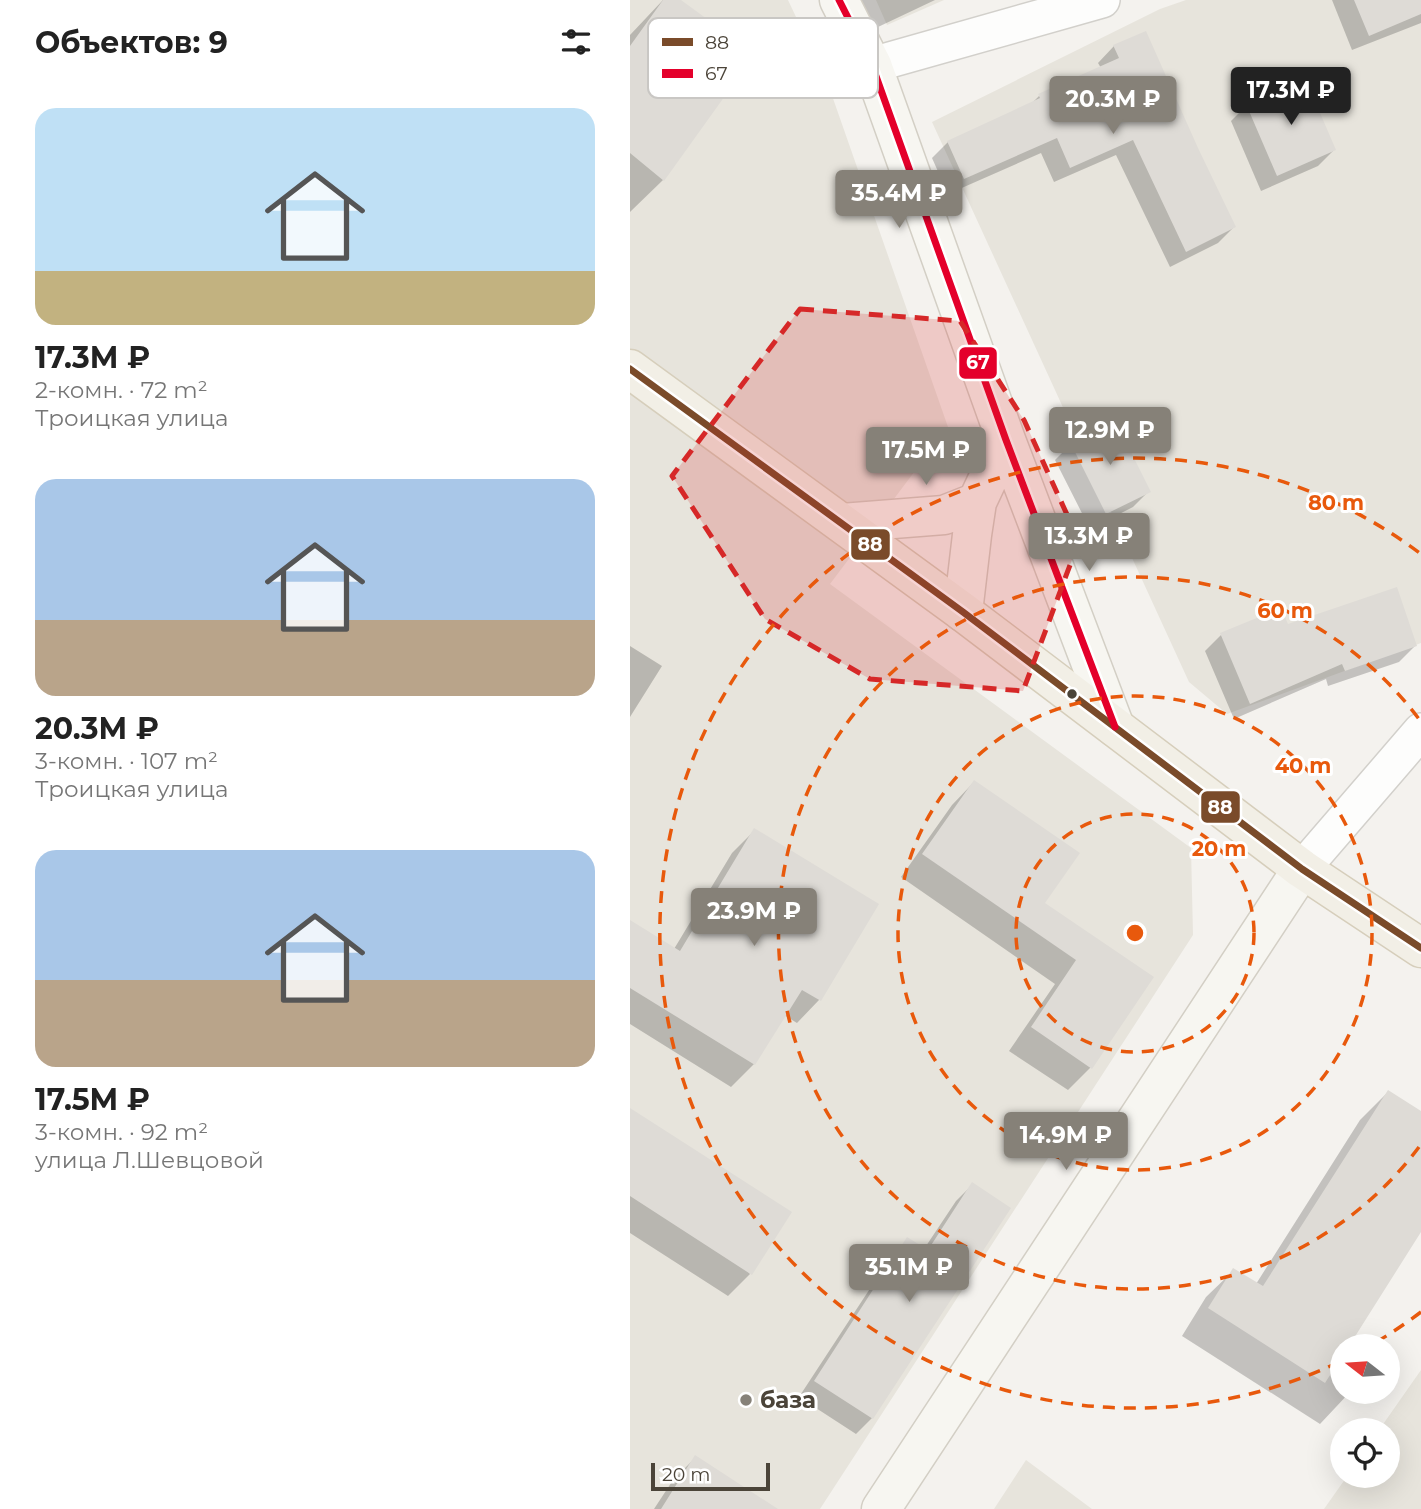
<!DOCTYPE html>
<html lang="ru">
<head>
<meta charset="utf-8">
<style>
	:root { --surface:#fff; --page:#f6f6f6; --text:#222; --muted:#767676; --accent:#868178 }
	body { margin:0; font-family:Montserrat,sans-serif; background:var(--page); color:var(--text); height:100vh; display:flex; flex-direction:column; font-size:26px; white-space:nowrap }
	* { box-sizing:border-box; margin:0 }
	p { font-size:23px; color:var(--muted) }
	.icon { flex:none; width:38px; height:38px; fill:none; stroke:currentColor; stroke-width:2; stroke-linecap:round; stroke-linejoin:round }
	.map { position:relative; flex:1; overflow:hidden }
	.drawer { display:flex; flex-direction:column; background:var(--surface); width:630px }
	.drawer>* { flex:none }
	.needle { width:46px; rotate:287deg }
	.fabs { position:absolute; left:700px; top:1334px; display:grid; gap:14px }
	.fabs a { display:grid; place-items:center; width:70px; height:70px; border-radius:50%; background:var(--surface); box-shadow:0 7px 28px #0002; font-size:35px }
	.scale { position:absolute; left:21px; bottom:18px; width:119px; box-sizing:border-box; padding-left:7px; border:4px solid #4b4439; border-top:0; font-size:19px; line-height:24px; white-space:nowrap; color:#4b4439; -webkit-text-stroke:5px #fff; paint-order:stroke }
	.price { position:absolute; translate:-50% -60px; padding:0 16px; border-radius:7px; background:var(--accent); color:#fff; font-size:23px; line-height:46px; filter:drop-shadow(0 2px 4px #0008) }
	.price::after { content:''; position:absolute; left:50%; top:42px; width:21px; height:16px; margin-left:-10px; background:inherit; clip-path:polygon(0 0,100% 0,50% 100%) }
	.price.active { background:#222; color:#fff }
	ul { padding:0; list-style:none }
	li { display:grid; align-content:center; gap:14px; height:371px; padding:0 35px }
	li span { display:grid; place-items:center; height:217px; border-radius:21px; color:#555 }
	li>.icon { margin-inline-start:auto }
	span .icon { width:126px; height:126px; fill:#fffc; stroke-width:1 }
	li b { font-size:30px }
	h2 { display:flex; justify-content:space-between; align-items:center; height:84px; padding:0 35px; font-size:30px }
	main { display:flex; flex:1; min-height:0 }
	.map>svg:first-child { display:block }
	.residential { fill:#e7e4dc }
	.shadow { fill:#0003 }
	.building { fill:#dedbd6 }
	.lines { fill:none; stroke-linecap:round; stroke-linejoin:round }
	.street-casing { stroke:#d2d0cb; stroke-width:38 }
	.secondary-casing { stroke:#d3cfc5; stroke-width:41 }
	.primary-casing { stroke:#d6cebb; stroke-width:41 }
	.street { stroke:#fdfdfc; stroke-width:35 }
	.secondary { stroke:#f7f6f1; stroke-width:38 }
	.primary { stroke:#f2efe6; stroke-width:38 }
	.bus-1-casing { stroke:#fff; stroke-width:12 }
	.bus-2-casing { stroke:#fff; stroke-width:12 }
	.bus-1 { stroke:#7a4b2a; stroke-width:7 }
	.bus-2 { stroke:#e4002b; stroke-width:7 }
	.marked { fill:#d62828; fill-opacity:0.2; stroke:#d62828; stroke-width:5; stroke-dasharray:14 9; stroke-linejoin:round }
	.ring { fill:none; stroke:#e8590c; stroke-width:3.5; stroke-dasharray:12 9 }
	.bus-dot { fill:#4b4439; stroke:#fff; stroke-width:2.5 }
	.poi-dot { fill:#868178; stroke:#fff; stroke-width:2.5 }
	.labels { text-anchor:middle; stroke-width:6; stroke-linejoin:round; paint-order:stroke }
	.poi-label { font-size:23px; font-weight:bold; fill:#4b4439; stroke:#fff; text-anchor:start }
	.key { fill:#fff; stroke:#c9c7c4; stroke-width:2 }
	.key-label { font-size:19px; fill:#4b4439 }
	.centre { fill:#e8590c; stroke:#fff; stroke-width:3.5 }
	.ring-label { font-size:21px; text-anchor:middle; font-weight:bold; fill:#e8590c; stroke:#fff; stroke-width:6; stroke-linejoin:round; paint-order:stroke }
	.line-badge { stroke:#fff; stroke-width:2.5 }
	.badge-label { font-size:19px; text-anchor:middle; font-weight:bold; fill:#fff }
</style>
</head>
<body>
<main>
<section class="drawer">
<h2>Объектов: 9<svg class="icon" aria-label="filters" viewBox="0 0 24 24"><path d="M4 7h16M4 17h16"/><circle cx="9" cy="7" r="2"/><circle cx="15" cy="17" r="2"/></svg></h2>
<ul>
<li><span style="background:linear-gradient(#bfe0f5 75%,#c2b280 0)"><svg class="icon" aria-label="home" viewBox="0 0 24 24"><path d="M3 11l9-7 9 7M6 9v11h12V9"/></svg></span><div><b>17.3M ₽</b><p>2-комн. · 72 m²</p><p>Троицкая улица</p></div></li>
<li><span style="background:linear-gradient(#a9c7e8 65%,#b9a48a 0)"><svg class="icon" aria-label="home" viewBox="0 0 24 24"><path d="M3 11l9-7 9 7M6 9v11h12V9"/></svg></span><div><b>20.3M ₽</b><p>3-комн. · 107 m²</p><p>Троицкая улица</p></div></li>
<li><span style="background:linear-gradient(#a9c7e8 60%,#b9a48a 0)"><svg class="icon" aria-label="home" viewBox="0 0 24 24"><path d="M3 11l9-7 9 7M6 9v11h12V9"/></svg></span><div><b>17.5M ₽</b><p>3-комн. · 92 m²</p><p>улица Л.Шевцовой</p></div></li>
</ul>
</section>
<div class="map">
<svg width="791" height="1509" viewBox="0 0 791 1509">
	<rect width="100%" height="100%" fill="#f4f2ee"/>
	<path class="residential" d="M 0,0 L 158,0 L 199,87 L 318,427 L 200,584 L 561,848 L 563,935 L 190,1509 L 0,1509 Z
		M 246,0 L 314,0 L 257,25 Z
		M 556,0 L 791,0 L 791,643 L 597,714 L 559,682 L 302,122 L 530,9 Z
		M 791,1370 L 791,1509 L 694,1509 L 718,1475 L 758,1475 L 758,1430 L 749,1430 Z
		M 396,1460 L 462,1509 L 364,1509 Z"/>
	<path class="shadow" d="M 33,0 L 48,0 L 123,54 L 33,180 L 0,212 L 0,35 Z
		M 213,0 L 305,0 L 229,36 Z
		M 702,0 L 791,0 L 791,23 L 722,50 Z
		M 484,46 L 604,227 L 588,243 L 540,267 L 486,155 L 424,182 L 411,153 L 318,194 L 302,158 L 318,142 L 400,105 L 409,96 L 471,68 L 468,63 Z
		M 617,105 L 704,150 L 688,166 L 631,191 L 601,121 Z
		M 441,444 L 519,491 L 503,507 L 460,529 L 425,460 Z
		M 657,626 L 785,646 L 769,662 L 698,686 L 696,679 L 604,719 L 575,651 L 591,635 Z
		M 0,646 L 32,666 L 0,717 Z
		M 344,782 L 413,904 L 522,977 L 461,1067 L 438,1090 L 379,1051 L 425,984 L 271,877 L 322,805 Z
		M 125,830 L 247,905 L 189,1000 L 167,1023 L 154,1015 L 124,1064 L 101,1087 L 0,1024 L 0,929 L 44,949 L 102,853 Z
		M 758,1092 L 791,1113 L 791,1228 L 712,1346 L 712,1391 L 721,1391 L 690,1424 L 552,1336 L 576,1297 L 604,1270 L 626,1284 L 730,1120 Z
		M 0,1110 L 120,1274 L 98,1296 L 0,1233 Z
		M 342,1185 L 378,1208 L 242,1418 L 226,1434 L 169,1397 L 262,1255 L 278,1239 L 294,1249 L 326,1201 Z
		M 65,1458 L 145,1509 L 24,1509 L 43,1480 Z"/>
	<path class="building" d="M 33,0 L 51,0 L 125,54 L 34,181 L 0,153 L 0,46 Z
		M 724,0 L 791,0 L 791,14 L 739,36 Z
		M 516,31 L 568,148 L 606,227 L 556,252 L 503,140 L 440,168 L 427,138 L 334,179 L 317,141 L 410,98 L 408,94 L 489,58 L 483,45 Z
		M 675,78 L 706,150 L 647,176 L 616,104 Z
		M 485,420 L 521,492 L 476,514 L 440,442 Z
		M 767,587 L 787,646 L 715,671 L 712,664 L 620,704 L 590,633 L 651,608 L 658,624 Z
		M 344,780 L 450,853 L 415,903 L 524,977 L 462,1069 L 401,1027 L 446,960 L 292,854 Z
		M 124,828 L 249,904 L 191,1001 L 172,990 L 125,1065 L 0,988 L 0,920 L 50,951 Z
		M 758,1090 L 791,1111 L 791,1232 L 719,1346 L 712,1346 L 712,1356 L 695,1383 L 578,1308 L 603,1268 L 633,1286 Z
		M 0,1108 L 162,1212 L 122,1275 L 0,1196 Z
		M 342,1182 L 381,1208 L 243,1419 L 184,1381 L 277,1237 L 298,1250 Z
		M 65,1455 L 148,1509 L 31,1509 Z"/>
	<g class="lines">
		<g class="street-casing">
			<path id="street" d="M 242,65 L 472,0
				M 672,869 L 791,731"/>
		</g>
		<g class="secondary-casing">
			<path id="secondary" d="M 209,0 L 242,65 L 376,440 L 485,727
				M 212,523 L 314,515 L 347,502 L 376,440
				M 333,612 L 342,535 L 347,502
				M 251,1509 L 672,869"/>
		</g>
		<g class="primary-casing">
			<path id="primary" d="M 0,369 L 333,612 L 672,869 L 791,948"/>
		</g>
		<use href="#street" class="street"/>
		<use href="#secondary" class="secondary"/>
		<use href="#primary" class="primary"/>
		<g class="bus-1-casing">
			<path id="bus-1" d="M 0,369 L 333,612 L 672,869 L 791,948"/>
		</g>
		<g class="bus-2-casing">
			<path id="bus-2" d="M 209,0 L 242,65 L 376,440 L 485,727"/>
		</g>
		<use href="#bus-1" class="bus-1"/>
		<use href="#bus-2" class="bus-2"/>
	</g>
	<path class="marked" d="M 170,309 L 330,321 L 394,420 L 449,541 L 393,691 L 240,679 L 135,619 L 42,476 Z"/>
	<g class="ring">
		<circle cx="505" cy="933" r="119"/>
		<circle cx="505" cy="933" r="237"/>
		<path d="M789 1147A356 356 0 1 1 789 719"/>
		<path d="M791 1312A475 475 0 0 1 743 1344M709 1362A475 475 0 1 1 791 554"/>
	</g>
	<circle class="bus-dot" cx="442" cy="694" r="6"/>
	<circle class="poi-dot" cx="116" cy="1400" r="7"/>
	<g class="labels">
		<g class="poi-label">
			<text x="130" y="1408">база</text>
		</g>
	</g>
	<rect x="18" y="18" width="230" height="80" rx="10" class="key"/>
	<rect x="32" y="38" width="31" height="8" fill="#7a4b2a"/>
	<rect x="32" y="69" width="31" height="9" fill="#e4002b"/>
	<g class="key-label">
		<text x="75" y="49">88</text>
		<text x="75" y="80">67</text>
	</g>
	<circle cx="505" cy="933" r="10" class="centre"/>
	<g class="ring-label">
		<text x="706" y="510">80 m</text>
		<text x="655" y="618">60 m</text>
		<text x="673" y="773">40 m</text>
		<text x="589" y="856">20 m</text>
	</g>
	<g class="line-badge">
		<rect x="328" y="346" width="40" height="34" rx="7" fill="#e4002b"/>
		<rect x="220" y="528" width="41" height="33" rx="7" fill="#7a4b2a"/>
		<rect x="570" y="790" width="41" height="34" rx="7" fill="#7a4b2a"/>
	</g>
	<g class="badge-label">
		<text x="348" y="369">67</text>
		<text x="240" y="551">88</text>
		<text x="590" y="814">88</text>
	</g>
</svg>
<div class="fabs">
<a><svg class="needle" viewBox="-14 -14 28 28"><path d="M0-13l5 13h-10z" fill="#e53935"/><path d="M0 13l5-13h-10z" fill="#767676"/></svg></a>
<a><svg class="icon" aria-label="locate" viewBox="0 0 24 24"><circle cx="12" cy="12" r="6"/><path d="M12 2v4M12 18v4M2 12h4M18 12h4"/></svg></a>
</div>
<div class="scale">20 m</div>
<b class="price active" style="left:661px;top:127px">17.3M ₽</b>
<b class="price" style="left:483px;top:136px">20.3M ₽</b>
<b class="price" style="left:269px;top:230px">35.4M ₽</b>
<b class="price" style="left:480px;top:467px">12.9M ₽</b>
<b class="price" style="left:296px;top:487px">17.5M ₽</b>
<b class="price" style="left:459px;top:573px">13.3M ₽</b>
<b class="price" style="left:124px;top:948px">23.9M ₽</b>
<b class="price" style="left:436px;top:1172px">14.9M ₽</b>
<b class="price" style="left:279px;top:1304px">35.1M ₽</b>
</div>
</main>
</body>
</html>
